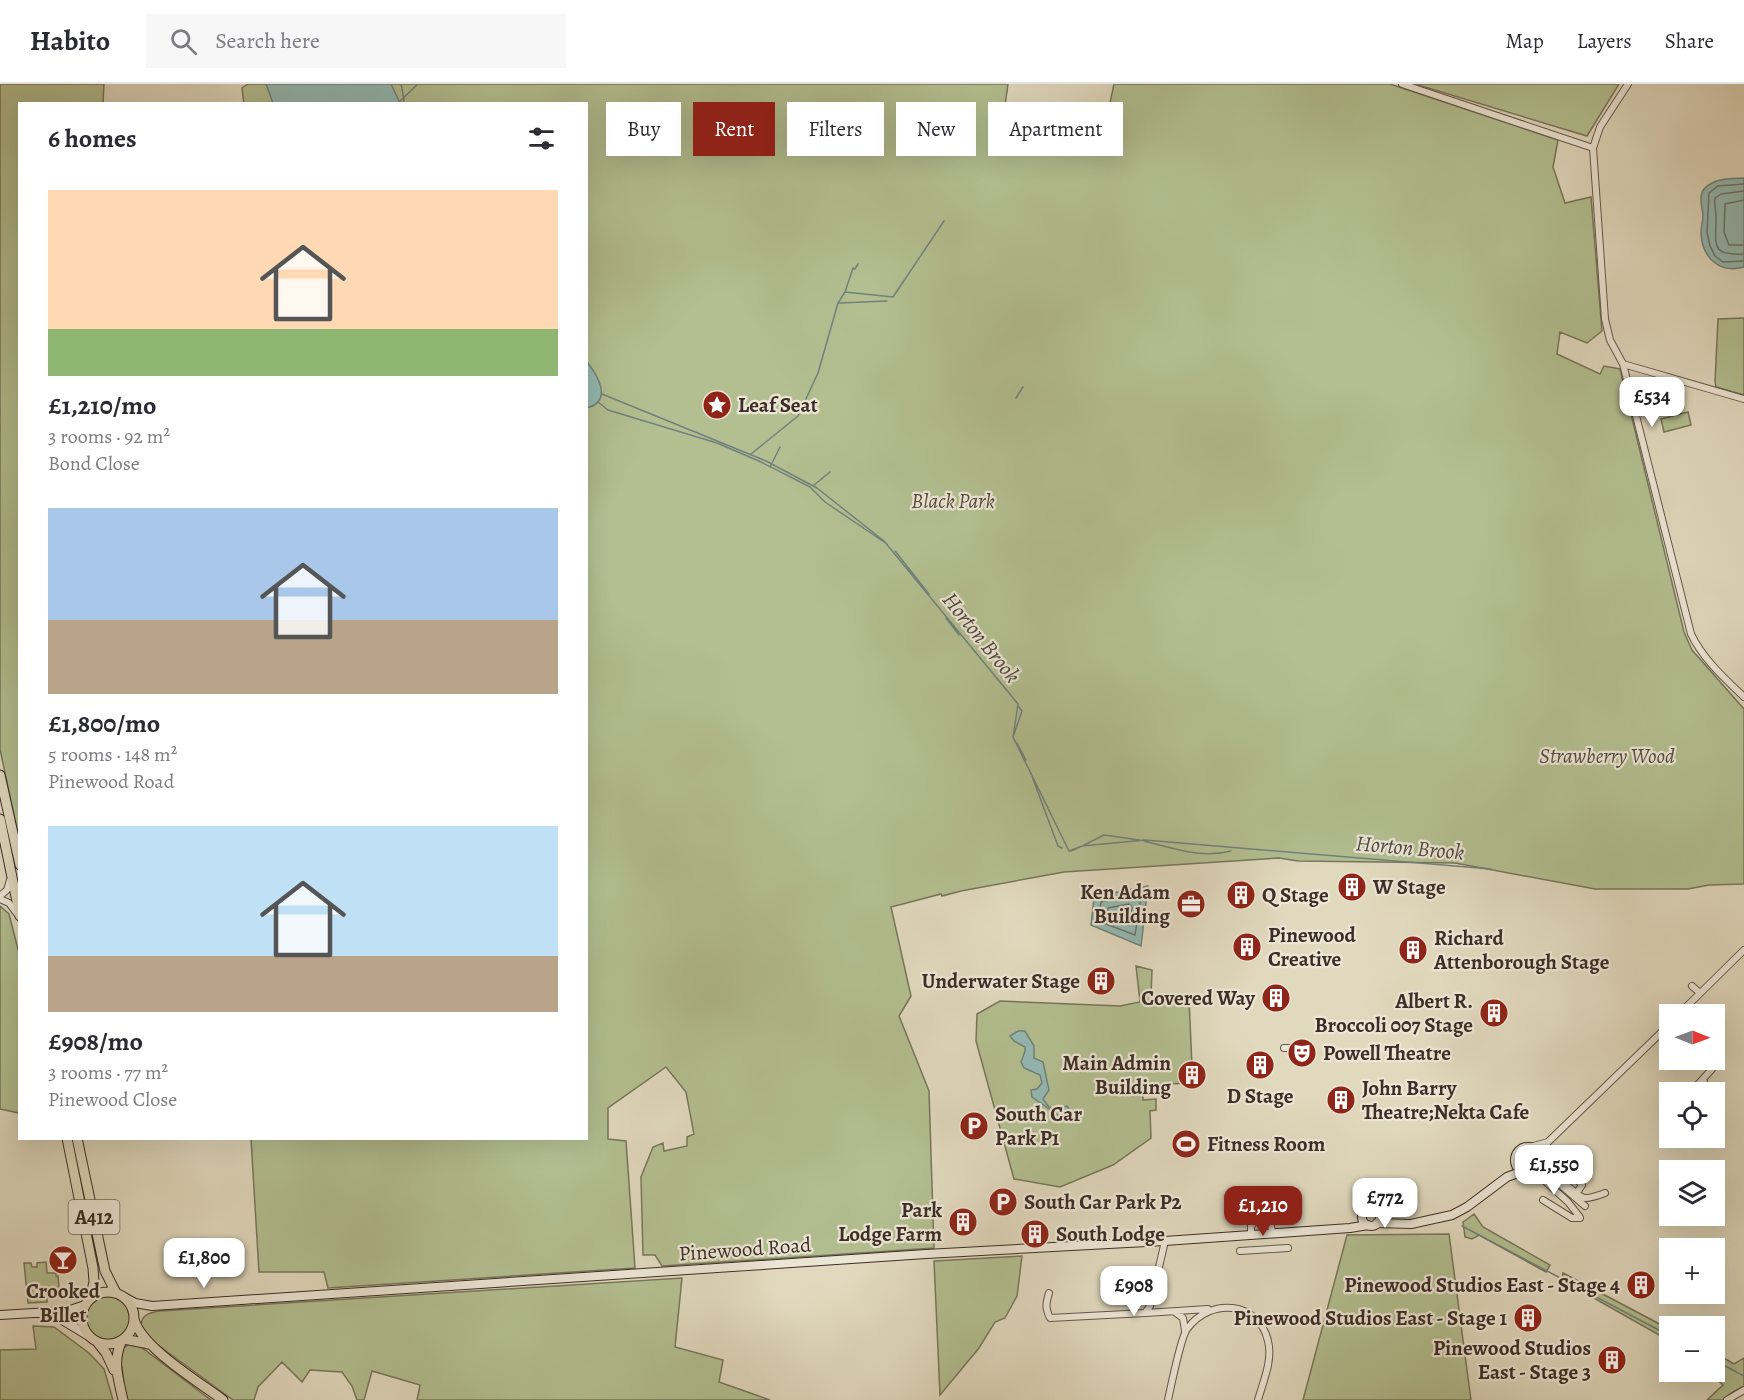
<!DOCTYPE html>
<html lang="en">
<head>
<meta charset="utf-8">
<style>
	:root { --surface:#fff; --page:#f7f7f7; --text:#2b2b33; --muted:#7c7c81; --line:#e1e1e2; --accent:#8f2418 }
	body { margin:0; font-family:Alegreya,serif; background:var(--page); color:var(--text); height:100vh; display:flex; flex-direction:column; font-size:22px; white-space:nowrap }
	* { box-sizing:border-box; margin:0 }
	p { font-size:20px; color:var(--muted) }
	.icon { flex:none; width:33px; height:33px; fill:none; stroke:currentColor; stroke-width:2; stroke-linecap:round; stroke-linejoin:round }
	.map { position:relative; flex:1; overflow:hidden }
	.drawer { position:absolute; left:18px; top:18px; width:570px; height:1038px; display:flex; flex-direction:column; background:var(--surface); border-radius:0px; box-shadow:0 6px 24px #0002 }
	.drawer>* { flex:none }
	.hud { position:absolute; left:606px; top:18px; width:570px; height:54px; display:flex; gap:12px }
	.needle { width:39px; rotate:91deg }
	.tools { position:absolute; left:1659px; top:920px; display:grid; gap:12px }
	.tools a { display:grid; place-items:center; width:66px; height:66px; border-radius:0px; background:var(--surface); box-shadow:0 6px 24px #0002; font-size:30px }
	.price { position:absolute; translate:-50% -51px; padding:0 14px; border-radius:12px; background:#fff; color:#222; font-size:20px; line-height:39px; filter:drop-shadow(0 2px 3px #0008) }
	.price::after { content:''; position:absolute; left:50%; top:36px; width:18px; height:14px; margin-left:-9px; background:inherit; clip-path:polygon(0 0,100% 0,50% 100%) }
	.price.selected { background:var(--accent); color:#fff }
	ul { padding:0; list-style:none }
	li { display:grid; align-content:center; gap:12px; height:318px; padding:0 30px }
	li span { display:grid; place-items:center; height:186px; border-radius:0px; color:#555 }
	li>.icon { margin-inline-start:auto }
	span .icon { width:108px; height:108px; fill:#fffc; stroke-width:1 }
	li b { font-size:26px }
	h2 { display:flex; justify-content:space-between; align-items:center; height:72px; padding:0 30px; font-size:26px }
	.pill { padding:0 21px; border-radius:0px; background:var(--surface); box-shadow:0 6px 24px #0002; font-size:21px; line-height:54px }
	.pill.selected { background:var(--accent); color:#fff }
	header { display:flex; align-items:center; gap:36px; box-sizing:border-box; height:84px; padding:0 30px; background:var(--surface); border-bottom:2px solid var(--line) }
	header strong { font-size:28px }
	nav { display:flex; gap:33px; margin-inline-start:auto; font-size:21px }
	.search { width:420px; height:54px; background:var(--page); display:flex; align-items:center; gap:15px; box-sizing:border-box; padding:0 21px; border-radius:0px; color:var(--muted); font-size:22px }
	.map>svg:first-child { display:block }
	.green { fill:#b3bf91; stroke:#78765c; stroke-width:1.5 }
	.water { fill:#94bab4; stroke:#71827c; stroke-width:1.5 }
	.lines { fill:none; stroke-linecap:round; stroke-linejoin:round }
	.shore { stroke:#68746e; stroke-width:1.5 }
	.stream { stroke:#71827c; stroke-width:1.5 }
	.street-casing { stroke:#65584e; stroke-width:8 }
	.secondary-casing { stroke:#3c2d28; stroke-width:10 }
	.primary-casing { stroke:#3c2d28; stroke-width:11 }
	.street { stroke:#ece6d5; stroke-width:6 }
	.secondary { stroke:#ece6d5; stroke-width:8 }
	.primary { stroke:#e1d9be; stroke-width:9 }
	.labels { text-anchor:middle; stroke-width:4.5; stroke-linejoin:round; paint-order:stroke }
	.shield { fill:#ece6d5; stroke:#71645c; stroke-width:1.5 }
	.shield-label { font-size:20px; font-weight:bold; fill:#3c2d28 }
	.poi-label { font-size:21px; font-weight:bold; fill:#3c2d28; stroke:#ece6d5; text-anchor:start }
	.park-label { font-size:21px; font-style:italic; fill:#544a3d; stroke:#ece6d5 }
	.street-label { font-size:21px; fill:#3c2d28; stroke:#ece6d5 }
	.water-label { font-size:22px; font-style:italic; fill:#4e4944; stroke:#ece6d5 }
</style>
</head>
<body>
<header>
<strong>Habito</strong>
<div class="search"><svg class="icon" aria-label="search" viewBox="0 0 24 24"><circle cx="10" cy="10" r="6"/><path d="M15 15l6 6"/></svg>Search here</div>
<nav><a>Map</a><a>Layers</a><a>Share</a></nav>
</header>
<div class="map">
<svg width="1744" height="1316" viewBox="0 0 1744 1316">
	<rect width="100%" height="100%" fill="#e1d9be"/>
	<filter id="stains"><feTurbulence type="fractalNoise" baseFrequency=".00333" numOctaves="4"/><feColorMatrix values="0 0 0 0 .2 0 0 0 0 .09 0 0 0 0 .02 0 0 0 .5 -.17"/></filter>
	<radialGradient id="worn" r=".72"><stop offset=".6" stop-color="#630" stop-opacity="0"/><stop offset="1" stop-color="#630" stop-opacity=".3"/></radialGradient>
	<path class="green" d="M 0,0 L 104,0 L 103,19 L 20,20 L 19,755 L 0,665 Z
		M 248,0 L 1008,0 L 1002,43 L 1099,71 L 1114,0 L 1390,0 L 1558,56 L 1553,83 L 1565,119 L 1591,113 L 1602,247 L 1587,259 L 1560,248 L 1557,270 L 1600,290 L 1604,282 L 1620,285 L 1684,548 L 1692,566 L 1744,625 L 1744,800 L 1709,801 L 1688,805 L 1595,805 L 1455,779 L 1298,777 L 1279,774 L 1064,788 L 961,807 L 942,812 L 941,810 L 891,823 L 911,912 L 899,932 L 929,1007 L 934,1164 L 662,1182 L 655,1171 L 643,1171 L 641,1093 L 653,1063 L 663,1059 L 664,1067 L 687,1062 L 687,1053 L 694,1050 L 686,1008 L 666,983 L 608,1024 L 608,1055 L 626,1057 L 635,1184 L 328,1204 L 324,1188 L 259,1188 L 251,1055 L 586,1054 L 586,20 L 244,20 L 242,4 Z
		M 1415,0 L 1619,0 L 1587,52 Z
		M 1744,234 L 1744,311 L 1716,303 L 1715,298 L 1718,235 Z
		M 1688,328 L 1691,341 L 1664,348 L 1661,335 Z
		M 0,822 L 9,830 L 19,869 L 19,1029 L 0,1025 Z
		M 1136,882 L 1152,886 L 1151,912 L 1189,915 L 1192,982 L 1184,982 L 1181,990 L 1184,995 L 1192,995 L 1192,999 L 1143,1001 L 1143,1016 L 1156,1015 L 1156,1026 L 1150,1027 L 1151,1054 L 1113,1081 L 1060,1103 L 1014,1095 L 976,957 L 977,930 L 1000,917 L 1120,922 L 1140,918 Z
		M 1474,1130 L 1483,1143 L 1550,1181 L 1546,1188 L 1479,1151 L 1472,1155 L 1465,1153 L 1463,1138 Z
		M 1449,1150 L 1471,1316 L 1303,1316 L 1347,1151 Z
		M 1022,1172 L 1017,1212 L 1005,1234 L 995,1238 L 979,1264 L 940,1311 L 934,1177 Z
		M 46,1178 L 47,1189 L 56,1189 L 56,1192 L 58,1192 L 59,1204 L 47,1205 L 47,1218 L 28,1219 L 24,1179 L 31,1179 L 32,1183 L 37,1183 L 37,1179 Z
		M 1563,1189 L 1669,1245 L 1666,1255 L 1562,1196 Z
		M 682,1194 L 675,1263 L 723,1276 L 719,1298 L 770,1316 L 417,1316 L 420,1301 L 372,1287 L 364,1316 L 357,1316 L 352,1302 L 342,1288 L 310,1286 L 302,1298 L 282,1278 L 258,1303 L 254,1316 L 233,1316 L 151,1256 L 141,1243 C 141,1231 148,1229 159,1227 Z
		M86 1234a22 22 0 1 1 44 0a22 22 0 1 1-44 0Z
		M 33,1242 L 54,1243 L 89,1269 L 104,1285 L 113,1316 L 0,1316 L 0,1266 L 36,1265 Z
		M 130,1259 L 141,1263 L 211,1316 L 126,1316 L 122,1283 L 120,1283 L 123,1265 Z
		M 1715,1269 L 1734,1280 L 1744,1274 L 1744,1302 L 1731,1309 L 1723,1316 L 1707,1316 L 1723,1301 L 1708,1287 L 1714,1287 Z"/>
	<path class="water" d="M 266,0 L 391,0 L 400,19 L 273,19 Z
		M 1744,94 L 1744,183 C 1720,190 1702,174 1701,149 C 1701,143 1703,137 1703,131 C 1702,122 1698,111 1705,104 C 1715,94 1730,95 1744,94 Z
		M 587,278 C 598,292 613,317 587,324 Z
		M 1148,802 L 1141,862 L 1091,841 L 1094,813 Z
		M 1018,947 L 1025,947 L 1034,962 L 1034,974 L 1043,978 L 1049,1006 L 1043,1015 L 1049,1023 L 1054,1025 L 1067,1022 L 1069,1025 L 1068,1029 L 1061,1033 L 1032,1013 L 1031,1006 L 1037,1005 L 1042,999 L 1040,991 L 1024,984 L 1021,978 L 1025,967 L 1025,963 L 1014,957 L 1010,952 Z"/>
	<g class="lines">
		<path class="shore" d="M 1744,100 L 1718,102 L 1709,109 L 1707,148 L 1710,162 L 1715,172 L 1723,178 L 1744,177
			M 1744,107 L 1721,110 L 1715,114 C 1714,120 1716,127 1716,133 C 1716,161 1710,172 1744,170
			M 1744,116 L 1725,120 L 1724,148 L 1729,161 L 1744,161
			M 1137,810 L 1141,813 L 1135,851 L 1098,837 L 1101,818 Z
			M 1129,820 L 1132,823 L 1129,841 L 1106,832 L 1108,824 Z"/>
		<path class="stream" d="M 401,0 L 404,16 L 402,20
			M 399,18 L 418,0
			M 845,208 L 893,213 L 944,137
			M 839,219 L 887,217
			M 602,310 L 766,377 L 817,404 L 884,457 L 1018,620 L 1013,653 L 1069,767 L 1082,762 L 1145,756 L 1491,785
			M 1016,314 L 1023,303
			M 598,318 L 608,326 L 717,359 L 761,378 L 810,403 L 825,418 L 887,460
			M 751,370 L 798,332 L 818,289 L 838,219 L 845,208 L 853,184 L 855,185 L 858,180
			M 770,383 L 780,363
			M 814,401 L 830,388
			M 895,467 L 929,510
			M 946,534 L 959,551
			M 1013,653 L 1022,627 L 1018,622
			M 1017,659 L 1026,676
			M 1033,695 L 1058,762 L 1062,764
			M 1144,757 C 1173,764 1201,775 1231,767
			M 1084,761 L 1104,751 L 1139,756
			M 1071,767 L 1080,763
			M 1550,1097 L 1551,1096
			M 1462,1142 L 1670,1252
			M 1714,1276 L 1744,1292"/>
		<g class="street-casing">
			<path id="street" d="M 1402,0 L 1593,64
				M 1628,0 L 1600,43 L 1593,64 L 1605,235 L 1610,256 L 1623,280 L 1691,550 C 1703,575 1724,594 1744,613
				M 1623,280 L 1744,315
				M 0,812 L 7,806 L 10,796
				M 0,815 L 9,819 L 18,831
				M 1692,902 L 1700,909
				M 1679,930 L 1744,866
				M 1284,964 L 1310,964
				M 1691,1008 L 1712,985
				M 1698,1008 L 1704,998
				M 1666,1050 L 1670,1043
				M 1530,1063 L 1548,1058
				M 1540,1071 L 1548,1058 L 1670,940
				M 1540,1080 L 1556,1097 L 1585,1122
				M 1534,1087 L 1568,1118 L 1579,1132
				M 1562,1099 C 1584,1111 1576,1120 1605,1109
				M 1563,1100 L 1572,1090 L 1582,1101 L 1576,1110
				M 1543,1116 L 1572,1134 L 1580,1134
				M 1251,1151 L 1251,1142 L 1256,1136 L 1267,1137 L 1271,1141 L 1272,1149
				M 1165,1157 L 1150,1222 L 1145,1229 L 1208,1225
				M 1240,1167 L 1288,1164
				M 1049,1209 C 1046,1219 1045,1224 1050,1234 L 1145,1229
				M 1175,1228 L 1183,1234 L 1185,1247
				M 1168,1316 C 1171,1302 1181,1253 1187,1245 C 1210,1213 1259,1217 1268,1257 C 1273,1276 1263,1298 1258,1316
				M 1727,1316 L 1744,1306"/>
		</g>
		<g class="secondary-casing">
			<path id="secondary" d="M1515 1076a13 13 0 1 1 26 0a13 13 0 1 1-26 0Z
				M1362 1133a9 9 0 1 1 18 0a9 9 0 1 1-18 0Z
				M 1377,1139 L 1411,1140 L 1452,1131 L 1467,1123 L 1507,1093 L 1523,1087
				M 124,1213 L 135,1219 L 152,1222 L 926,1170 L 1165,1157 L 1350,1144 L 1368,1141
				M 49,1228 L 87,1251
				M 0,1231 L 67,1227 L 85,1221"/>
		</g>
		<g class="primary-casing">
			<path id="primary" d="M 0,691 L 20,781
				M 0,735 L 20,832
				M 67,1054 L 93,1184 L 94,1198 L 90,1214
				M 77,1054 L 105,1187 L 116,1209
				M82 1234a26 26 0 1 1 52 0a26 26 0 1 1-52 0Z
				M 134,1235 C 141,1263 199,1298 223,1316
				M 124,1255 L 149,1260
				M 122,1256 C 112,1278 118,1293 123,1316
				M 98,1259 L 106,1269 L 114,1286"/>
		</g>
		<use href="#street" class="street"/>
		<use href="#secondary" class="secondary"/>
		<use href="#primary" class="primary"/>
	</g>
	<defs>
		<g id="sight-disc" transform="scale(1.5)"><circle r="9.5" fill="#8f2418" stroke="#ece6d5"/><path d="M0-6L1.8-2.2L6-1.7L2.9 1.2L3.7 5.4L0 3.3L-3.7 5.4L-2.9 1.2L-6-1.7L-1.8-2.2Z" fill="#fff"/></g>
		<g id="building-disc" transform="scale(1.5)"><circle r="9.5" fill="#8f2418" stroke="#ece6d5"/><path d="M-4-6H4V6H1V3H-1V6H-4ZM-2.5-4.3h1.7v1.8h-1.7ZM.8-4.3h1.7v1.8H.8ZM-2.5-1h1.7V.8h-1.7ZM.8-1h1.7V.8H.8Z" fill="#fff"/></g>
		<g id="office-disc" transform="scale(1.5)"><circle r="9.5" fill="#8f2418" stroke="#ece6d5"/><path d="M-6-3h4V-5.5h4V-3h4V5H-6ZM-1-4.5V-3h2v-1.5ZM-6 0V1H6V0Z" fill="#fff"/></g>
		<g id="theatre-disc" transform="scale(1.5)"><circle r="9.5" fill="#8f2418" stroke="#ece6d5"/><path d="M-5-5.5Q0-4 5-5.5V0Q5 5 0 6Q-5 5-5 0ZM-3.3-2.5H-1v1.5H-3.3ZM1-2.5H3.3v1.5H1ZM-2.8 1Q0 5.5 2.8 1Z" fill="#fff"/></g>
		<g id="parking-disc" transform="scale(1.5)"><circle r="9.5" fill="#8f2418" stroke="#ece6d5"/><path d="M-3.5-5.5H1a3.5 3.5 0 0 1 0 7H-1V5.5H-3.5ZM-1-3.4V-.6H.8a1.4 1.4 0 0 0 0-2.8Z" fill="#fff"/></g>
		<g id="stadium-disc" transform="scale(1.5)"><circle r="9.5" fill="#8f2418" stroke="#ece6d5"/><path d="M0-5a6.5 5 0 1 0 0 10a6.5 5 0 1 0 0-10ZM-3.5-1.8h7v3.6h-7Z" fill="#fff"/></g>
		<g id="bar-disc" transform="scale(1.5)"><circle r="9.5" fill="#8f2418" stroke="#ece6d5"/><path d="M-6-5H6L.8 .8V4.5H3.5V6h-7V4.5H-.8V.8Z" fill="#fff"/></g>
	</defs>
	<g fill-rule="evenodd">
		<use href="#sight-disc" x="717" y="321"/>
		<use href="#building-disc" x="1352" y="803"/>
		<use href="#building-disc" x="1241" y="811"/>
		<use href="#office-disc" x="1191" y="820"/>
		<use href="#building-disc" x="1247" y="863"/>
		<use href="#building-disc" x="1413" y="866"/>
		<use href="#building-disc" x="1101" y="897"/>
		<use href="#building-disc" x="1276" y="914"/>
		<use href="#building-disc" x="1494" y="929"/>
		<use href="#theatre-disc" x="1302" y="969"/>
		<use href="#building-disc" x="1260" y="981"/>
		<use href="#building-disc" x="1192" y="991"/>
		<use href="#building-disc" x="1341" y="1016"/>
		<use href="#parking-disc" x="974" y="1042"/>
		<use href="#stadium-disc" x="1186" y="1060"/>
		<use href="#parking-disc" x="1003" y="1118"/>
		<use href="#building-disc" x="963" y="1138"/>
		<use href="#building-disc" x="1035" y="1150"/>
		<use href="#bar-disc" x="63" y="1176"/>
		<use href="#building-disc" x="1641" y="1201"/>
		<use href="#building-disc" x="1528" y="1234"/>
		<use href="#building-disc" x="1612" y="1276"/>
	</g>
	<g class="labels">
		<rect class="shield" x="68.5" y="1116" width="51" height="34" rx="4.5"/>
		<g class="shield-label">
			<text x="94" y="1140">A412</text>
		</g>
		<g class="poi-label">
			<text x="738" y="328">Leaf Seat</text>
			<text x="1373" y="810">W Stage</text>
			<text x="1170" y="815" text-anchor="end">Ken Adam<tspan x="1170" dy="24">Building</tspan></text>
			<text x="1262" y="818">Q Stage</text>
			<text x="1268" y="858">Pinewood<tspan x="1268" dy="24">Creative</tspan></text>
			<text x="1434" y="861">Richard<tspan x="1434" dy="24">Attenborough Stage</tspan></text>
			<text x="1080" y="904" text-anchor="end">Underwater Stage</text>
			<text x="1255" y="921" text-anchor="end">Covered Way</text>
			<text x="1473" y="924" text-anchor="end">Albert R.<tspan x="1473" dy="24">Broccoli 007 Stage</tspan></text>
			<text x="1323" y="976">Powell Theatre</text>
			<text x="1171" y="986" text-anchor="end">Main Admin<tspan x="1171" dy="24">Building</tspan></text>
			<text x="1362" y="1011">John Barry<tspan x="1362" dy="24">Theatre;Nekta Cafe</tspan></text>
			<text x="1260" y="1019" text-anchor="middle">D Stage</text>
			<text x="995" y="1037">South Car<tspan x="995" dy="24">Park P1</tspan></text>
			<text x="1207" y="1067">Fitness Room</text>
			<text x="1024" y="1125">South Car Park P2</text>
			<text x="942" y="1133" text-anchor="end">Park<tspan x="942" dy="24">Lodge Farm</tspan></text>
			<text x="1056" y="1157">South Lodge</text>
			<text x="1620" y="1208" text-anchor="end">Pinewood Studios East - Stage 4</text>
			<text x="63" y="1214" text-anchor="middle">Crooked<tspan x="63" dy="24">Billet</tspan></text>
			<text x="1507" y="1241" text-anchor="end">Pinewood Studios East - Stage 1</text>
			<text x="1591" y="1271" text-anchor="end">Pinewood Studios<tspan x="1591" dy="24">East - Stage 3</tspan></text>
		</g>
		<g class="park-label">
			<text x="953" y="424">Black Park</text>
			<text x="1607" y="679">Strawberry Wood</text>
		</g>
		<g class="street-label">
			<text transform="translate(745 1165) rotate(-4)" y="7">Pinewood Road</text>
		</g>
		<g class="water-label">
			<text transform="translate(982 553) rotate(51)" y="8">Horton Brook</text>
			<text transform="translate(1410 763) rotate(5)" y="8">Horton Brook</text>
		</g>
	</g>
	<rect width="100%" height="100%" filter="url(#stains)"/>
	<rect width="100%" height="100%" fill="url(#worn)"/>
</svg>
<div class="tools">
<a><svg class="needle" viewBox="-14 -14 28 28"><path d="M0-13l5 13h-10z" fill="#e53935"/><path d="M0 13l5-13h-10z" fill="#7c7c81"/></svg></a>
<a><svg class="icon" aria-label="locate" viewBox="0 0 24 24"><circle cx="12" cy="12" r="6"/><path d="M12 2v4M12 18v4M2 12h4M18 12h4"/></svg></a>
<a><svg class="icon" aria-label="layers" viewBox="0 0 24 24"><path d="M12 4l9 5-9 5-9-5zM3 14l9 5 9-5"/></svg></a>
<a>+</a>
<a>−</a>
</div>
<b class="price" style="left:1652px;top:344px">£534</b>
<b class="price" style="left:1554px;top:1112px">£1,550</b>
<b class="price" style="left:1385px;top:1145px">£772</b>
<b class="price selected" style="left:1263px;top:1153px">£1,210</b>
<b class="price" style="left:204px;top:1205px">£1,800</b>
<b class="price" style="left:1134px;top:1233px">£908</b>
<div class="hud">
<a class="pill">Buy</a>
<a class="pill selected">Rent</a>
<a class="pill">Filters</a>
<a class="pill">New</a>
<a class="pill">Apartment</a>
</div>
<section class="drawer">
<h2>6 homes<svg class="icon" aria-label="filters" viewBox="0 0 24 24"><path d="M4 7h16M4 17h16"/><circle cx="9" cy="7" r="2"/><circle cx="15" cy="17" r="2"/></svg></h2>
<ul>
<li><span style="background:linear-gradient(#ffd9b3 75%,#8fb573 0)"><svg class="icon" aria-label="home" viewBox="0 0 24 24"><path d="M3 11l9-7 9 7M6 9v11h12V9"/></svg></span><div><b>£1,210/mo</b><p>3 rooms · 92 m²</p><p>Bond Close</p></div></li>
<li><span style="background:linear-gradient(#a9c7e8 60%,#b9a48a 0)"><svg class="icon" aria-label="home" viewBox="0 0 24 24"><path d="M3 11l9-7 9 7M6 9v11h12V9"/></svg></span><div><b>£1,800/mo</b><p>5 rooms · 148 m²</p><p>Pinewood Road</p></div></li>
<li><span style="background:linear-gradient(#bfe0f5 70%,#b9a48a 0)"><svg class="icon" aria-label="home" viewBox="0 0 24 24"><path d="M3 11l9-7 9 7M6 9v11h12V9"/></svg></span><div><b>£908/mo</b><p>3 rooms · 77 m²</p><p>Pinewood Close</p></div></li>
</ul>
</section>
</div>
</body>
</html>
